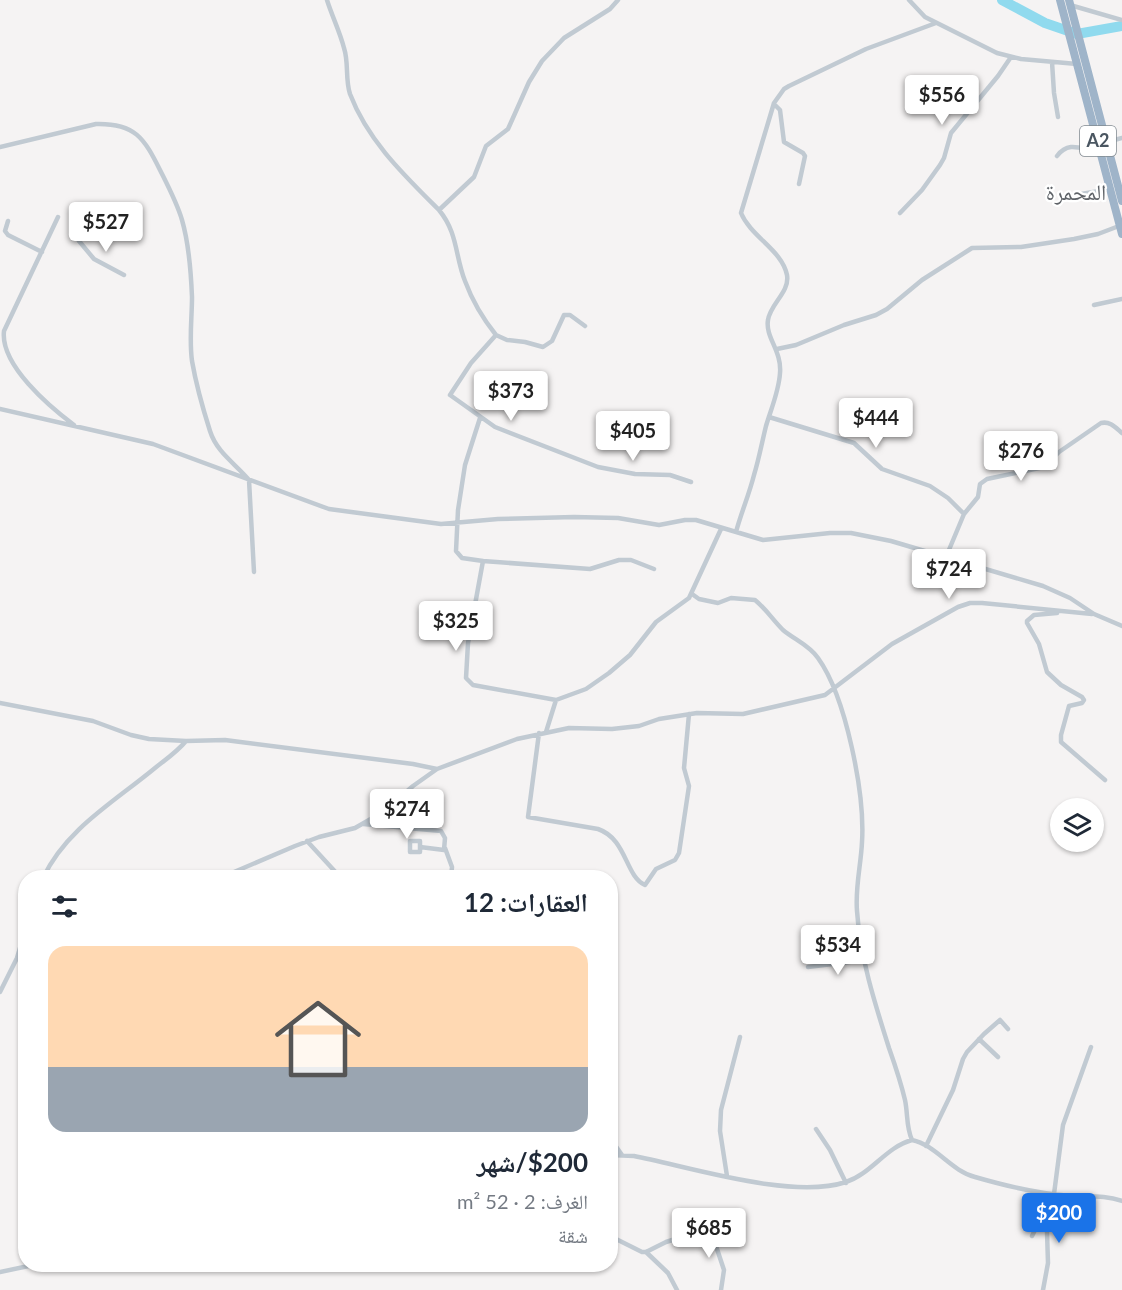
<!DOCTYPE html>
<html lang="ar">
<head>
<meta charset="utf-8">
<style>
	:root { --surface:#fff; --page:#f6f6f7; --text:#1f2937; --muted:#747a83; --line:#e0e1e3; --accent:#1a73e8 }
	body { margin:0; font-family:Lato,"Noto Naskh Arabic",sans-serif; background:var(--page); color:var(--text); direction:rtl; height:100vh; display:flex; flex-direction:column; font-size:22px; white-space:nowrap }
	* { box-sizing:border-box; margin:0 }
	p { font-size:20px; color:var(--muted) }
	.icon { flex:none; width:33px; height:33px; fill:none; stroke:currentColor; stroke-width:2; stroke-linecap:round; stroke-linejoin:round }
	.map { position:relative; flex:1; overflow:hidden; direction:ltr }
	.panel { position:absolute; left:18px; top:870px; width:600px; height:402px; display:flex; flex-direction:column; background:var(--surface); border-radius:24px; box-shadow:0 2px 4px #0004; direction:rtl }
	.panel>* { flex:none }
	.fabs { position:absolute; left:1050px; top:798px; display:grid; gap:12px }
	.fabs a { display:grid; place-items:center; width:54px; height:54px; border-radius:50%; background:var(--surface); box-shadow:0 2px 4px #0004; font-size:30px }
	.price { position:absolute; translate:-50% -51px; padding:0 14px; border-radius:6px; background:#fff; color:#222; font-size:20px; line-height:39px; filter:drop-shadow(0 2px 3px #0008) }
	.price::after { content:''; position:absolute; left:50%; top:36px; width:18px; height:14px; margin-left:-9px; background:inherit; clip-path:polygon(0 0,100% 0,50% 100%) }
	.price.on { background:var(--accent); color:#fff }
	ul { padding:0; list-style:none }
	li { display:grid; align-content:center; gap:12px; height:318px; padding:0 30px }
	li+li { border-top:2px solid var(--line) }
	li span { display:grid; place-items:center; height:186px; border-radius:18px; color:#555 }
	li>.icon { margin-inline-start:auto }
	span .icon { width:108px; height:108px; fill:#fffc; stroke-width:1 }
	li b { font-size:26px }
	h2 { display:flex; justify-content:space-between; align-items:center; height:72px; padding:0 30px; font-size:26px }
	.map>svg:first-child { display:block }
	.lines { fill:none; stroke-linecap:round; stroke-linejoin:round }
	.river { stroke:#90daee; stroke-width:10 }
	.minor { stroke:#c1cad2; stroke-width:4.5 }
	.trunk { stroke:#9fb4c9; stroke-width:8 }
	.labels { text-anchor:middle; stroke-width:4.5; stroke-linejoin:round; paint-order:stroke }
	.shield { fill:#fff; stroke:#808990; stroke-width:1.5 }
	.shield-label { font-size:18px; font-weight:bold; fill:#4a5661 }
	.quarter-label { font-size:22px; fill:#5f6368; stroke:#fff }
</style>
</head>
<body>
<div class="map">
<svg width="1122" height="1290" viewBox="0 0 1122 1290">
	<rect width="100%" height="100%" fill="#f5f3f3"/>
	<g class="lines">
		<path class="river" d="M 1002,0 L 1045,23 L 1077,34 L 1122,26"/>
		<path class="minor" d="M 327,0 C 332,16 340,32 344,48 C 349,63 345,79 350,94 C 368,141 404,175 439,210
			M 618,0 L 610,9 L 564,38 L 542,61 L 529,82 L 508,129 L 486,146 L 474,177 L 439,210 C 458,233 455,256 465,281 C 472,300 484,320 496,335 L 471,363 L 450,395 L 495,427 L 598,467 L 635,474 L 670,475 L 691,482
			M 909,0 L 925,17 L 997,53 L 1021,59 L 1077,64
			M 1070,5 L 1122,20
			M 1052,62 L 1054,93 L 1058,117
			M 774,104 L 780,110 L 784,142 L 803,153 L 805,156 L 799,184
			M 1107,142 L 1122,138
			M 0,147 L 96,124 C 135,123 144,138 160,170 C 168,186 177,203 182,220 C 189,244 191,272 192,297 C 192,318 189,339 192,361 C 196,384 203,409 210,431 C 217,453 236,464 249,480 L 254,572
			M 1057,156 C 1070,139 1083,151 1101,152
			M 1075,195 L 1111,189
			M 900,213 L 922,190 L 940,165 L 944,158 L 951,133 L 998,76 L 1011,57
			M 58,217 L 4,331 C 0,365 50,407 74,425
			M 8,221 L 5,231 L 8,235 L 42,252
			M 79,241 L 94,259 L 124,275
			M 1094,305 L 1122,299
			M 496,335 L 507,340 L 525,342 L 543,347 L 552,341 L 564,315 L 570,315 L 585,326
			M 777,349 L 796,345 L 844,325 L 876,315 L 887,309 L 922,280 L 972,248 L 1021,247 L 1074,239 L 1098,234 L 1119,226
			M 0,409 L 153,444 L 329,509 L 441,524 L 498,519 L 574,517 L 618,518 L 659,525 L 685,520 L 696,520 L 763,540 L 830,533 L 851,533 L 891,541 L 1043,586 L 1070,598 L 1094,614 L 1122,626
			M 769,417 L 854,443 L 882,469 L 930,486 L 948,498 L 964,514
			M 480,418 L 465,465 L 458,510 L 456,551 L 462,558 L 483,561 L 468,643 L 466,678 L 473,685 L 556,700 L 546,732
			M 736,532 C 741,513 749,495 754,475 C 759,459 762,442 766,426 C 771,409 779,391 780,373 C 782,351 765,337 768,320 C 770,304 790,292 787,275 C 782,250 751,237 741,213 L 774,103 L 784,89 L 789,86 L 866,49 L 936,23
			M 946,557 L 964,514 L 978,497 L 980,484 L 987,479 L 1044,467 L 1059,452 L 1101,423 C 1110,421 1115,427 1122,433
			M 483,561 L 590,569 L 619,560 L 631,560 L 654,569
			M 692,594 L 699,599 L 718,603 L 731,598 L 755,600 C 766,609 773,620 783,630 C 795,640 809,645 818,658 C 846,697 865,794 862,842 C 861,865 855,887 857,911 C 860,957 875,1004 889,1048 C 895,1065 901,1083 905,1100 C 908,1114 906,1127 912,1140 C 936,1145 951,1171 975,1177 C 1006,1186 1040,1194 1071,1196 C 1089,1197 1105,1195 1122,1201
			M 1057,613 L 1034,615 L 1027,621 L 1027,623 L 1039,644 L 1047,672 L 1061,685 L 1082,697 L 1084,700 L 1082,703 L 1069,706 L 1061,735 L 1061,742 L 1105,780
			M 556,700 L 586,689 L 609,673 L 630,655 L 656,622 L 689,598 L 721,529
			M 0,703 L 93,721 L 131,735 L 149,739 L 186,741 C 177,752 165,760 155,768 C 114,802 66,829 43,878
			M 539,733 L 528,817 L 598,829 C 627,839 625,876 645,885 L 656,869 L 675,860 L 679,853 L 689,786 L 684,768 L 689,714
			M 186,741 L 225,740 L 413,764 L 437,769
			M 363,824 L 441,831 L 445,838 L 444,850 L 420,847 L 420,852 L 410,852 L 410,841 L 420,841 L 420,847
			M 307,841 L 341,878
			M 445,848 L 452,867 L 451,878
			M 220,878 L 295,846 L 319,837 L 355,828 L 383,812 L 413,786 L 437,769 L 517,739 L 569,728 L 612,729 L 639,726 L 659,719 L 697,713 L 743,714 L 825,695 L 892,644 L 958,607 L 970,603 L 982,603 L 1092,614
			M 808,967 L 865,960
			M 0,992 L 17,958 L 26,928
			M 979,1039 L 998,1057
			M 816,1129 L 830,1150 L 846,1183
			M 610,1138 L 622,1155
			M 926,1146 L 953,1090 L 963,1059 L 967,1052 L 984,1034 L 1000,1020 L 1008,1029
			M 610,1155 L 634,1156 C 690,1167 792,1200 846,1182 C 871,1174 886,1147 912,1140
			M 727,1176 L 720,1131 L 721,1110 L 740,1037
			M 610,1236 L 642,1252 L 646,1252 L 666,1242 L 688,1235 L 716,1246 L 724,1270 L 721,1290
			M 1032,1236 L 1040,1220 L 1050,1213
			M 646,1252 L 668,1273 L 677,1290
			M 0,1272 L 38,1264
			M 1043,1290 L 1048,1263 L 1047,1232 L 1054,1194 L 1063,1125 L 1091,1047"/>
		<path class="trunk" d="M 1060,0 L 1122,234
			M 1069,0 L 1122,201"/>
	</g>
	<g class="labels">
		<rect class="shield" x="1080" y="126" width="36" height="30" rx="4.5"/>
		<g class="shield-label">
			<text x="1098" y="147">A2</text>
		</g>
		<g class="quarter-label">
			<text x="1076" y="200">المحمرة</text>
		</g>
	</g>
</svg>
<div class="fabs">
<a><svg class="icon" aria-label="layers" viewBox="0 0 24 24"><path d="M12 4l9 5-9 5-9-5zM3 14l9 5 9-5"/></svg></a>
</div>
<b class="price" style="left:942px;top:126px">$556</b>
<b class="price" style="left:106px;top:253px">$527</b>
<b class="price" style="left:511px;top:422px">$373</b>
<b class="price" style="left:876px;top:449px">$444</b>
<b class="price" style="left:633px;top:462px">$405</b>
<b class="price" style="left:1021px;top:482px">$276</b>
<b class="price" style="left:949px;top:600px">$724</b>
<b class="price" style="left:456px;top:652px">$325</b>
<b class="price" style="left:407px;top:840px">$274</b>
<b class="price" style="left:838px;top:976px">$534</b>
<b class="price on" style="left:1059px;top:1244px">$200</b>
<b class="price" style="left:709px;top:1259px">$685</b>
<section class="panel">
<h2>العقارات: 12<svg class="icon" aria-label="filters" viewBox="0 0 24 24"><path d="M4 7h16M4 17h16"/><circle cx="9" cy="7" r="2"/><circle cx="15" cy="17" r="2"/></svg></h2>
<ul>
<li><span style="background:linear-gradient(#ffd9b3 65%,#9aa5b1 0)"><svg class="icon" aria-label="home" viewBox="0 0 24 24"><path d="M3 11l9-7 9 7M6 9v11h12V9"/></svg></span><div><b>$200/شهر</b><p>الغرف: 2 · 52 m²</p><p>شقة</p></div></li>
</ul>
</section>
</div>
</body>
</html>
